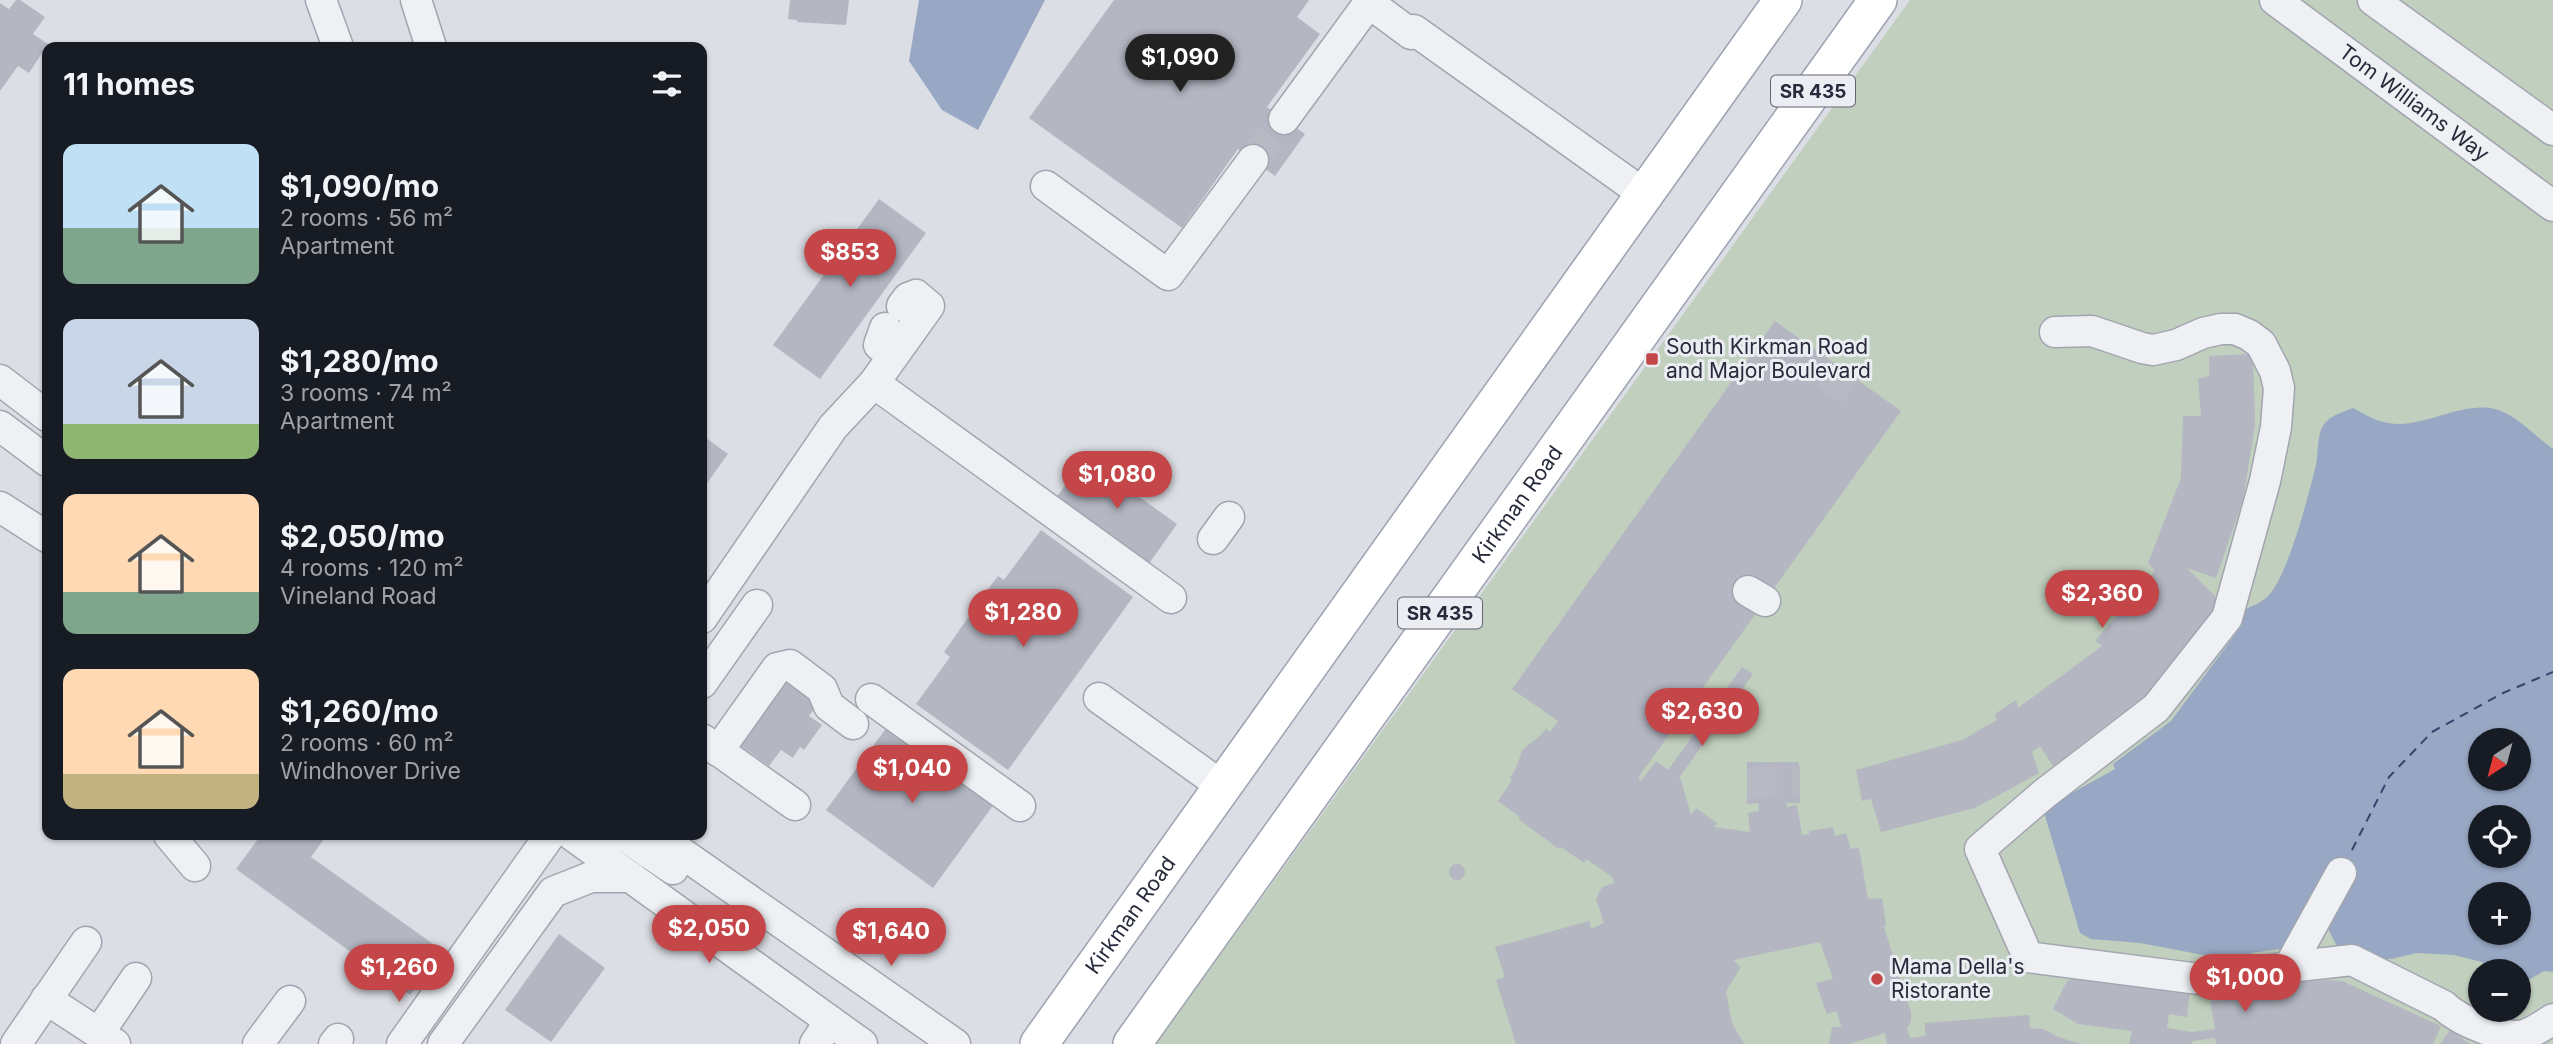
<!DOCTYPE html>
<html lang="en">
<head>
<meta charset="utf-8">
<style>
	:root { --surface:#171b24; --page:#20242c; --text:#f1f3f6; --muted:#9ea1a6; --accent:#c54648 }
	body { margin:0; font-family:Inter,sans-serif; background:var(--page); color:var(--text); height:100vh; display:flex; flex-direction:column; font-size:26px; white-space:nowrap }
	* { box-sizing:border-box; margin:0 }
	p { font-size:23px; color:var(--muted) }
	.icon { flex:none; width:38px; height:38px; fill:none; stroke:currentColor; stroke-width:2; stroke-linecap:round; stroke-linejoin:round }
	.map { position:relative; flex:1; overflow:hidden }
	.panel { position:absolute; left:42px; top:42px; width:665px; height:798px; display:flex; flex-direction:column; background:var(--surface); border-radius:14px; box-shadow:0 2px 5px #0004 }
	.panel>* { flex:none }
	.needle { width:46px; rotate:216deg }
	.controls { position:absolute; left:2468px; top:728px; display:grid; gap:14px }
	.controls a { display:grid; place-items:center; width:63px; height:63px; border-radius:50%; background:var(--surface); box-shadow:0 2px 5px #0004; font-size:35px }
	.price { position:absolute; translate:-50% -60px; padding:0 16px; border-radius:24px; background:var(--accent); color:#fff; font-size:23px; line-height:46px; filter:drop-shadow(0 2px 4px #0008) }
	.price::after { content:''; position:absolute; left:50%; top:42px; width:21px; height:16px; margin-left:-10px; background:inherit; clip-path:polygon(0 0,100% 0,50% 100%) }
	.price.selected { background:#222; color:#fff }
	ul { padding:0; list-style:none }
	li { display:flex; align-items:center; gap:21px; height:175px; padding:0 21px }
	li span { display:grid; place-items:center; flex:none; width:196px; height:140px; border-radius:14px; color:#555 }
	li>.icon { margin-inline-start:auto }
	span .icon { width:84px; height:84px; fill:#fffc; stroke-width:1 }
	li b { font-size:30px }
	h2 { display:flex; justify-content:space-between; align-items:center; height:84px; padding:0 21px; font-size:30px }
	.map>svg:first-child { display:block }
	.green { fill:#c0cfbe; fill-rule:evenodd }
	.water { fill:#98a8c4; fill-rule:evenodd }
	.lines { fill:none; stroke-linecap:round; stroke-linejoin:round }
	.ferry { stroke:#33456c; stroke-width:2; stroke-dasharray:9 7; stroke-linecap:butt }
	.building { fill:#b4b7c2 }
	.minor-tunnel { stroke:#b8bac3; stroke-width:30; stroke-dasharray:30 15; stroke-linecap:butt }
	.minor-casing { stroke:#a2a5af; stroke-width:33 }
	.major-casing { stroke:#9ca1b0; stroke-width:40 }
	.minor { stroke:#eef0f4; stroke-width:30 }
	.major { stroke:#fff; stroke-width:37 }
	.poi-dot { fill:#c54648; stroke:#ebedf3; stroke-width:2.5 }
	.labels { text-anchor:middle; stroke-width:6; stroke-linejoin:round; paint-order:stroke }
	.shield { fill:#ebedf3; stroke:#626572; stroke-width:2 }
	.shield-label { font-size:19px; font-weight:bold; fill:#272b3b }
	.street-label { font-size:21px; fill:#272b3b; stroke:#ebedf3 }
	.poi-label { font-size:21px; fill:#272b3b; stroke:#ebedf3; text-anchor:start }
</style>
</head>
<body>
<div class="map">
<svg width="2553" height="1044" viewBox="0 0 2553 1044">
	<rect width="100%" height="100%" fill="#dcdee5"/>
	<path class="green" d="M 1910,0 L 2553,0 L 2553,1044 L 1156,1044 ZM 2480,740 L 2518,740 L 2518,779 L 2480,779 ZM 2480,817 L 2518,817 L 2518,856 L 2480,856 ZM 2480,894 L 2518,894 L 2518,933 L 2480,933 ZM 2480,971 L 2518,971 L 2518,1010 L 2480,1010 Z"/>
	<path class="water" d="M 919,0 L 1045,0 L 978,130 L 942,110 L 909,61 Z
		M 2353,408 C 2364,414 2375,421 2388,423 C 2422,429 2455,404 2490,408 C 2515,412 2533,435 2553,449 L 2553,972 L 2544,971 L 2518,986 L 2518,971 L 2490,971 L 2482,962 L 2454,955 L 2417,953 L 2391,959 L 2363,958 L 2339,950 L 2326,925 L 2281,953 L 2279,949 L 2251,953 L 2251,956 L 2238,958 L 2236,954 L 2214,957 L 2140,943 L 2091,939 L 2080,933 L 2043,809 L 2115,769 L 2113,764 L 2171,721 L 2240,628 L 2246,609 C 2254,605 2263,602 2269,595 C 2288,575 2309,494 2316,465 C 2319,452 2316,434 2325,423 C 2332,415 2343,412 2353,408 ZM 2480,740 L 2518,740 L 2518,779 L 2480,779 ZM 2480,817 L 2518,817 L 2518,856 L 2480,856 ZM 2480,894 L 2518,894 L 2518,933 L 2480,933 Z"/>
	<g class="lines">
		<path class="ferry" d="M 2352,850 L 2389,777 L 2432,732 L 2503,693 L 2553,672"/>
	</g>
	<path class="building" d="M 16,0 L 20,0 L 45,17 L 33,34 L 48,44 L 29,73 L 18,66 L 0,91 L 0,3 L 9,9 Z
		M 790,0 L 849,0 L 846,25 L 797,22 L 797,20 L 788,19 Z
		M 1114,0 L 1309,0 L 1297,17 L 1320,34 L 1267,107 L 1305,134 L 1275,176 L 1238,149 L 1182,228 L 1029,118 Z
		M 879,199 L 926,233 L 820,379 L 773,345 Z
		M 1775,321 L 1901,411 L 1638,778 L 1641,781 L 1656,761 L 1668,770 L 1742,667 L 1753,674 L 1679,778 L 1681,780 L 1691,815 L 1696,808 L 1717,823 L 1714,827 L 1750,832 L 1748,813 L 1759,811 L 1758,803 L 1747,804 L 1747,762 L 1799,762 L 1800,803 L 1787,803 L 1787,807 L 1797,805 L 1802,835 L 1809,834 L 1809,831 L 1833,827 L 1835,836 L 1846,833 L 1851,849 L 1859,848 L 1868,899 L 1882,898 L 1886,926 L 1878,928 L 1884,927 L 1911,1012 L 1911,1021 L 1907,1029 L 1910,1038 L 1925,1036 L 1925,1023 L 2029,1015 L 2030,1028 L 2043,1029 L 2058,1037 L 2081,1044 L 1887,1044 L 1885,1033 L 1849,1044 L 1829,1044 L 1832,1027 L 1842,1027 L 1836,1011 L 1827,1014 L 1816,983 L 1833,979 L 1820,942 L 1733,960 L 1741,967 L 1726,991 L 1732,1023 L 1744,1044 L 1516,1044 L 1496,980 L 1505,977 L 1495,947 L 1589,921 L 1591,929 L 1604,923 L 1596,899 L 1602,887 L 1614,883 L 1612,877 L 1586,859 L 1584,863 L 1561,847 L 1559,849 L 1518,819 L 1520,817 L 1498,801 L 1512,780 L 1510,778 L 1515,770 L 1523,749 L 1541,735 L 1546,728 L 1550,732 L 1558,721 L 1512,689 Z
		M 2253,354 L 2255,425 L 2243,500 L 2216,578 L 2187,568 L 2220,601 L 2150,692 L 2053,766 L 2040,746 L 2032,752 L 2039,773 L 1975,808 L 1881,832 L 1871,799 L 1862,801 L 1856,770 L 1962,740 L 1997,720 L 1995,714 L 2016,700 L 2018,708 L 2102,646 L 2095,641 L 2155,571 L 2148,563 L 2181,478 L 2183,416 L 2201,416 L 2198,379 L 2209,376 L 2209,356 Z
		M 702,435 L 728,454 L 702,490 Z
		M 1085,458 L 1177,524 L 1148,565 L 1056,498 Z
		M 1041,530 L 1133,597 L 1008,770 L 916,704 L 950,657 L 944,652 L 986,592 L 998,576 L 1004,580 Z
		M 783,680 L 817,705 L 809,716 L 822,725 L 804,750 L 800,747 L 793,758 L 781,750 L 769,766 L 737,743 Z
		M 890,723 L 997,800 L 933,888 L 826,810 Z
		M 261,835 L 327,835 L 311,857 L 443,951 L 410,995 L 236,869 Z
		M1449 872a8 8 0 1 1 16 0a8 8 0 1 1-16 0Z
		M 559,934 L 605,968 L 551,1042 L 505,1010 Z
		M 2086,972 L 2190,990 L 2187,1017 L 2169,1014 L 2167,1028 L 2192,1032 L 2215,1029 L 2210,1001 L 2236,999 L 2233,989 L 2327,980 L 2342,981 L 2441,1026 L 2433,1044 L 2216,1044 L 2215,1038 L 2192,1041 L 2191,1044 L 2129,1044 L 2132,1031 L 2078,1024 L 2053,1009 L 2067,981 Z
		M 2450,1030 L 2456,1034 L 2470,1044 L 2440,1044 Z"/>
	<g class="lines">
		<path class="minor-tunnel" d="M 1253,160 L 1284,119
			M 1830,395 L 1849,369
			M 1747,783 L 1800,782"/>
		<g class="minor-casing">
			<g id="minor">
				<path d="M 321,0 L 338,47"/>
				<path d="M 416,0 L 431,47"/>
				<path id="s1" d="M 2275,0 L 2553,206"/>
				<path d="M 2373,0 L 2553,130"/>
				<path d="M 1369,3 L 1411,34"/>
				<path d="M 1414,30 L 1644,194"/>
				<path d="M 1284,119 L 1371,0"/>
				<path d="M 1046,186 L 1168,275 L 1253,160"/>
				<path d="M 885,328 L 879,345 L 893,356"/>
				<path d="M 2055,332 L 2092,331 L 2142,348 L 2153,350 L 2176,345 L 2203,333 L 2221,329 L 2235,329 L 2249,335 L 2261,344 L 2275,371 L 2279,388 L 2276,427 L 2265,481 L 2227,618 L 2156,708 L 2044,794 L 1980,849 L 2028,957 L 2207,980 L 2289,967 L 2341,873"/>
				<path d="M 0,380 L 47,416"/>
				<path d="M 874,383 L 1171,598"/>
				<path d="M 0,426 L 47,461"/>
				<path d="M 0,507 L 47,537"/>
				<path d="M 1213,539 L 1229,517"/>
				<path d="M 1748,591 L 1765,601"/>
				<path d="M 702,618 L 833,427 L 874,383 L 929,306 L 916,295 L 908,298 L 902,306"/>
				<path d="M 702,683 L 757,605"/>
				<path d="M 1099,698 L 1222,786"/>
				<path d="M 871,699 L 1020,806"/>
				<path d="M 702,739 L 795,805"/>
				<path d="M 718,751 L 777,668 L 790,665 L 822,689 L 829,706 L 853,724"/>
				<path d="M 169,835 L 195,866"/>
				<path d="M 572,835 L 862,1044"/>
				<path d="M 613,835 L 626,837 L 673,869"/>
				<path d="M 656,835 L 955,1044"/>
				<path d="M 2289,967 L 2352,960 L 2444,1006 C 2458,1020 2504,1040 2524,1035 C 2534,1032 2544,1025 2553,1019"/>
				<path d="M 46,999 L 115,1044"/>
				<path d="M 99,1033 L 136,978"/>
				<path d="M 16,1044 L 86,942"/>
				<path d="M 258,1044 L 290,1001"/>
				<path d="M 334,1044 L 338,1039"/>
				<path d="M 402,1044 L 550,835"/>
				<path d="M 443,1044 L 553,892 L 591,877 L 631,877"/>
				<path d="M 815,1044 L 830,1021"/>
			</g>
		</g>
		<g class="major-casing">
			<g id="major">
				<path id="s2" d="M 1039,1044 L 1783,0"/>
				<path id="s3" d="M 1132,1044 L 1878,0"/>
			</g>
		</g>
		<use href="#minor" class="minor"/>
		<use href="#major" class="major"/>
	</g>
	<g class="poi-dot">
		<rect x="1645" y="352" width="14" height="14" rx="3.5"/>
		<circle cx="1877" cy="979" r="7"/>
	</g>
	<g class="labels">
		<g class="shield">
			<rect x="1771" y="75.5" width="84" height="31" rx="5"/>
			<rect x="1398" y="597.5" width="84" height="31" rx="5"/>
		</g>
		<g class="shield-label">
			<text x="1813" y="98">SR 435</text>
			<text x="1440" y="620">SR 435</text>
		</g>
		<g class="street-label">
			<text dy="7" stroke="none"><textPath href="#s1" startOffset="173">Tom Williams Way</textPath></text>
			<text dy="7" stroke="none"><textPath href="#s3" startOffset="663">Kirkman Road</textPath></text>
			<text dy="7" stroke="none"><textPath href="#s2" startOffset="158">Kirkman Road</textPath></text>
		</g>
		<g class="poi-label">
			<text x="1666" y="354">South Kirkman Road<tspan x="1666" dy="24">and Major Boulevard</tspan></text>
			<text x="1891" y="974">Mama Della's<tspan x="1891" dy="24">Ristorante</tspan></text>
		</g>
	</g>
</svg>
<div class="controls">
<a><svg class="needle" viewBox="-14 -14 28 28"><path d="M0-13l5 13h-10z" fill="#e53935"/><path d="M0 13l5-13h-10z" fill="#9ea1a6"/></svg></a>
<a><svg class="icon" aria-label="locate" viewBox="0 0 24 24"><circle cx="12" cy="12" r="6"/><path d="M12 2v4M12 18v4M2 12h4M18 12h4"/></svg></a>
<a>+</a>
<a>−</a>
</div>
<b class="price selected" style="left:1180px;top:94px">$1,090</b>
<b class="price" style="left:850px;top:289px">$853</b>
<b class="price" style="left:1117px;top:511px">$1,080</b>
<b class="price" style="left:2102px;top:630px">$2,360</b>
<b class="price" style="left:1023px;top:649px">$1,280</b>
<b class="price" style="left:1702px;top:748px">$2,630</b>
<b class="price" style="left:912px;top:805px">$1,040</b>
<b class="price" style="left:709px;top:965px">$2,050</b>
<b class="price" style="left:891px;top:968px">$1,640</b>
<b class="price" style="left:399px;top:1004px">$1,260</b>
<b class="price" style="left:2245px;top:1014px">$1,000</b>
<section class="panel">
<h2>11 homes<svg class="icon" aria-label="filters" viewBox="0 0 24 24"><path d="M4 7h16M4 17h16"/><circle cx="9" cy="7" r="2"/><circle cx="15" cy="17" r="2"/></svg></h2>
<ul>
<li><span style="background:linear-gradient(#bfe0f5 60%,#7fa58c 0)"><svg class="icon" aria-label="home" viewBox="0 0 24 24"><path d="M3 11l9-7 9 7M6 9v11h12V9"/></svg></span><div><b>$1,090/mo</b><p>2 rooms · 56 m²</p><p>Apartment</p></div></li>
<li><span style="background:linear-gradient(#c9d6e8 75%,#8fb573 0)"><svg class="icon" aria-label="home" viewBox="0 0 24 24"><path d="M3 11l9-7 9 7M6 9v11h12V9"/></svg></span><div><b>$1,280/mo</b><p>3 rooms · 74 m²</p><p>Apartment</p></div></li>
<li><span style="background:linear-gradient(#ffd9b3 70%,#7fa58c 0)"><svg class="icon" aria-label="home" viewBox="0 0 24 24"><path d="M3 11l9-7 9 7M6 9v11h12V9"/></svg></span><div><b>$2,050/mo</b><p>4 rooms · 120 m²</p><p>Vineland Road</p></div></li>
<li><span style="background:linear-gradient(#ffd9b3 75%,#c2b280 0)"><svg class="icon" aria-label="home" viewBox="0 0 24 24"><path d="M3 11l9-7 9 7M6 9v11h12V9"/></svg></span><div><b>$1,260/mo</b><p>2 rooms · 60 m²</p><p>Windhover Drive</p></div></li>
</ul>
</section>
</div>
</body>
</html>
